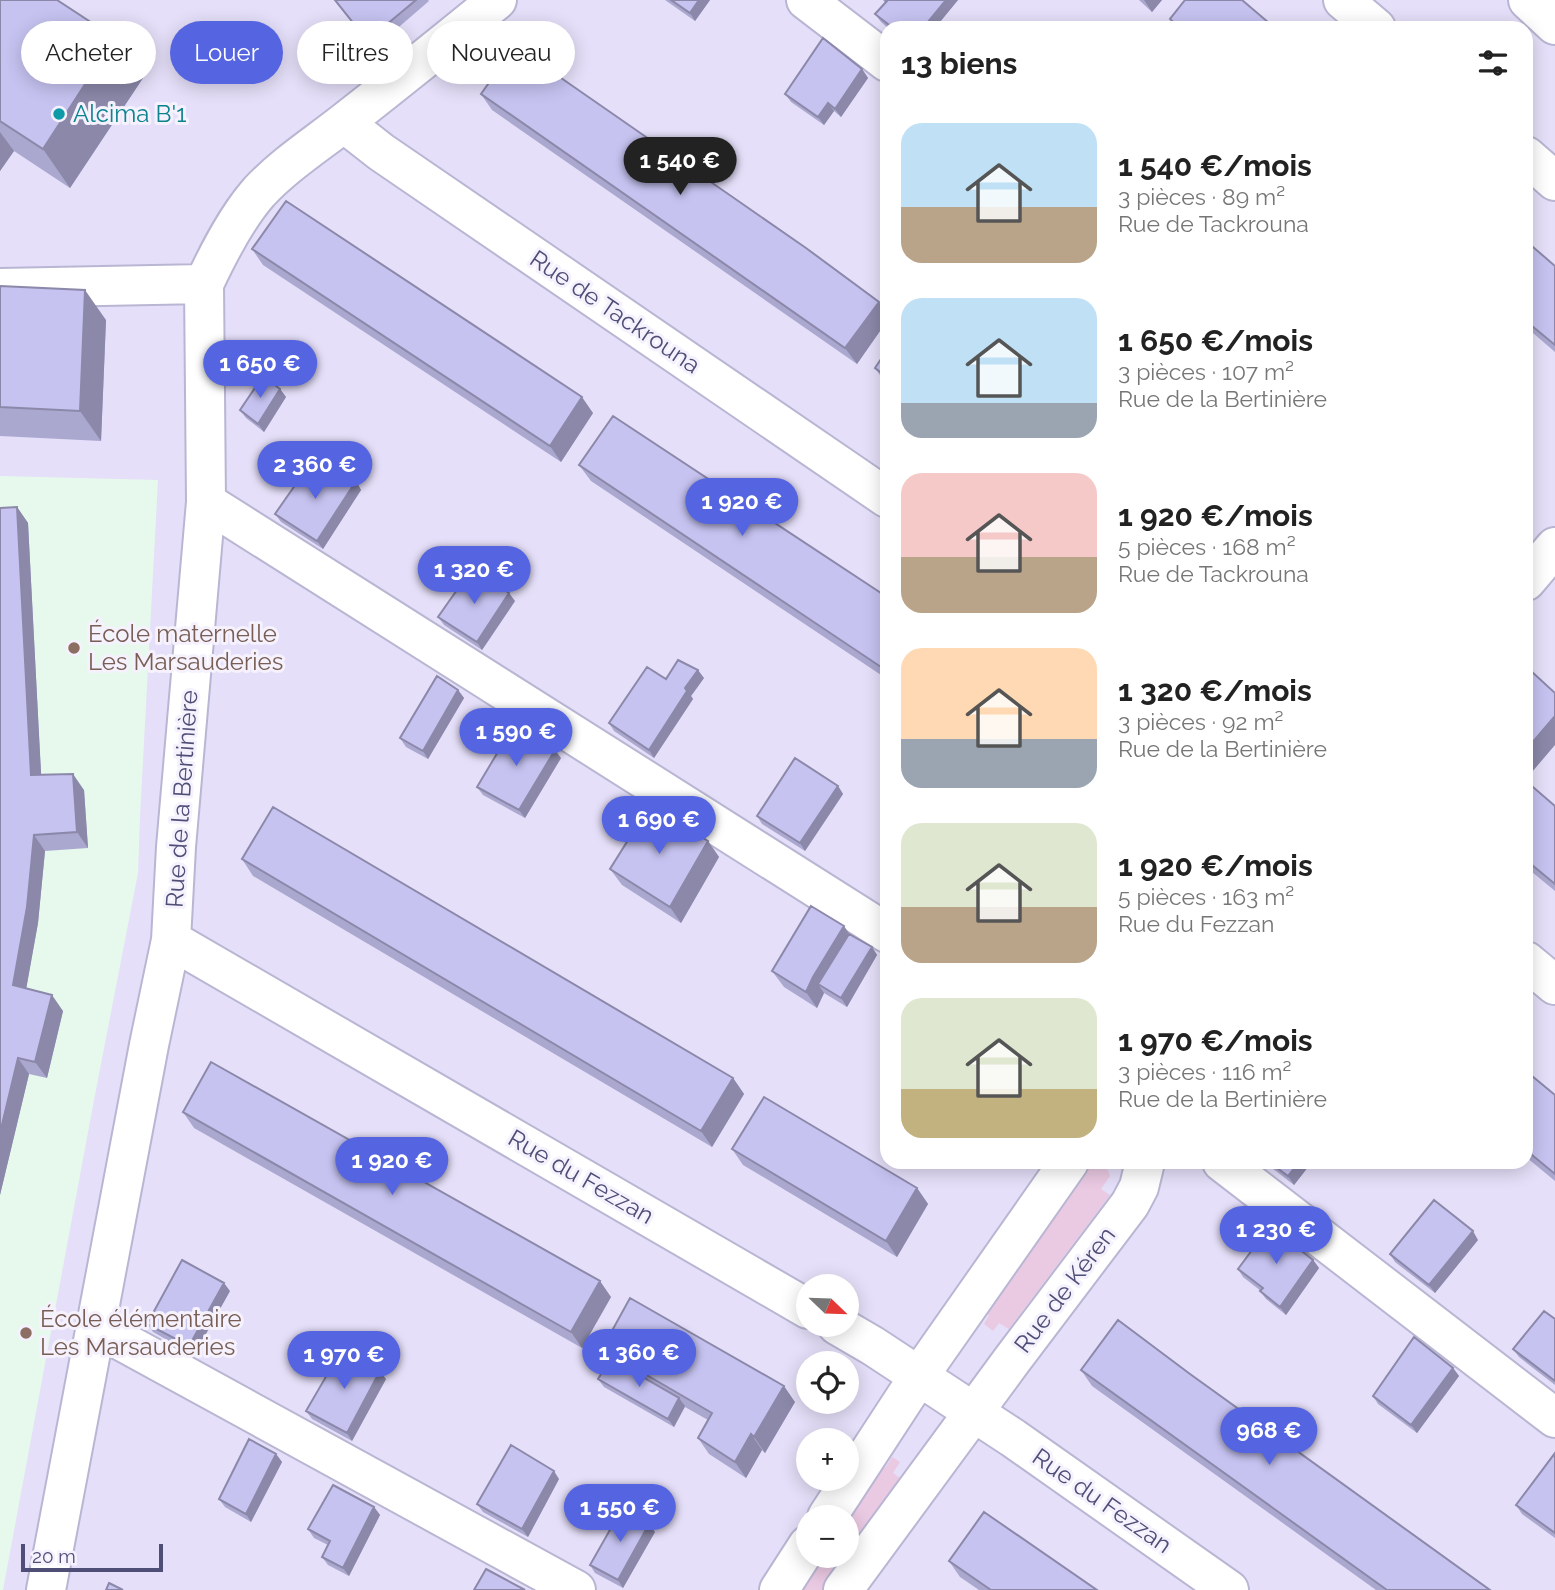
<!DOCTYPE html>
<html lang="fr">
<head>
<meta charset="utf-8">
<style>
	:root { --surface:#fff; --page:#f6f6f6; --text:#222; --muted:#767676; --accent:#5565e1 }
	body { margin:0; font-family:Raleway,sans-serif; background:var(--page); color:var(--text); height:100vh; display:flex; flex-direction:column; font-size:26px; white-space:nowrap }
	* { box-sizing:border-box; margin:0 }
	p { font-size:23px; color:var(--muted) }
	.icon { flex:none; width:38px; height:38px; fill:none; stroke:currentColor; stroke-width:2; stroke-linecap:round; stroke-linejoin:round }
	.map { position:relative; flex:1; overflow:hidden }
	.sheet { position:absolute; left:880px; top:21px; width:653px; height:1148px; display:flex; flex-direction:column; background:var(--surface); border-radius:21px; box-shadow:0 4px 18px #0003 }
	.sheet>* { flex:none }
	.hud { position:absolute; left:21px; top:21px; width:665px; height:63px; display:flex; gap:14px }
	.needle { width:46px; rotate:113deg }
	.controls { position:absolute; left:796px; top:1274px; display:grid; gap:14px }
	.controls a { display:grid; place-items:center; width:63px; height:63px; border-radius:50%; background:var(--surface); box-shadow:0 4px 18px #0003; font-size:35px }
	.scale { position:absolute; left:21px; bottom:18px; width:142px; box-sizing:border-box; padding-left:7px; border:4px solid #4f4e77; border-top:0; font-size:19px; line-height:24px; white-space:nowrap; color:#4f4e77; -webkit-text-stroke:5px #f5f2fe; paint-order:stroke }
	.price { position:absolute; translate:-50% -60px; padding:0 16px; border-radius:24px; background:var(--accent); color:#fff; font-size:23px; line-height:46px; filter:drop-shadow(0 2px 4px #0008) }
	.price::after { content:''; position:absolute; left:50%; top:42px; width:21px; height:16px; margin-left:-10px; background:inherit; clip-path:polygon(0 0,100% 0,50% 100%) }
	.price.selected { background:#222; color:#fff }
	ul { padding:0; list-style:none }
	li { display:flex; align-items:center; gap:21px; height:175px; padding:0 21px }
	li span { display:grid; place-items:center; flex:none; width:196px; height:140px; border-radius:21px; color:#555 }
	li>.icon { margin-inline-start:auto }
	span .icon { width:84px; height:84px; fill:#fffc; stroke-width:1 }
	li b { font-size:30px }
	h2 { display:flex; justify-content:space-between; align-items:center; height:84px; padding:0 21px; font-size:30px }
	.pill { padding:0 24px; border-radius:32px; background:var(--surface); box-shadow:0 4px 18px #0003; font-size:24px; line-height:63px }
	.pill.selected { background:var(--accent); color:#fff }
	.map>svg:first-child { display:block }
	.residential { fill:#e5dff9; fill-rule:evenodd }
	.education { fill:#e7f9ed }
	.green { fill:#eac9e2 }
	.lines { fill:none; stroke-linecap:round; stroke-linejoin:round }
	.minor-casing { stroke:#b9b6d3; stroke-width:42 }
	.minor { stroke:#fff; stroke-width:38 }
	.wall { fill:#aaa8cf }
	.shaded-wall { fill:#8b88a9 }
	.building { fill:#c6c3f1; stroke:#8b88a9; stroke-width:2 }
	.culture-dot { fill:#0f9aa8; stroke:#f5f2fe; stroke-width:2.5 }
	.education-dot { fill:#8d6e63; stroke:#f5f2fe; stroke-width:2.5 }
	.labels { text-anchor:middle; stroke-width:6; stroke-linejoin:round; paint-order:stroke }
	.culture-label { font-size:24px; fill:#0d838f; stroke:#f5f2fe; text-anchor:start }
	.street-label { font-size:24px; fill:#4f4e77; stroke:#f5f2fe }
	.education-label { font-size:24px; fill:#785e54; stroke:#f5f2fe; text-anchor:start }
</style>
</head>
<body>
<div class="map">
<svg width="1555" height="1590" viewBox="0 0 1555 1590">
	<rect width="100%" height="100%" fill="#f0ebfc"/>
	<path class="residential" d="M 0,0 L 1555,0 L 1555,1590 L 0,1590 ZM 887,28 L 1526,28 L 1526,1162 L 887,1162 ZM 808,1286 L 847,1286 L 847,1325 L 808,1325 ZM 808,1363 L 847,1363 L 847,1402 L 808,1402 ZM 808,1440 L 847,1440 L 847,1479 L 808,1479 ZM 808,1517 L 847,1517 L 847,1556 L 808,1556 Z"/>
	<path class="education" d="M 0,476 L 158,480 L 140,817 L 138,873 L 94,1100 L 3,1590 L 0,1590 Z"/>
	<path class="green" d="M 1090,1165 L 1097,1165 L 1108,1170 L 1110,1176 L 1101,1189 L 1110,1195 L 1009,1329 L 999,1323 L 993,1331 L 984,1324 L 989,1315 L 980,1309 Z
		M 892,1457 L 900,1462 L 893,1473 L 901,1479 L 828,1590 L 793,1590 L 816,1556 L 847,1556 L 847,1517 L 877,1463 L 885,1468 Z"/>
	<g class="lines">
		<g class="minor-casing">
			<path id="minor" d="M 806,0 L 887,62
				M 1343,0 L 1376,28
				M 1528,0 L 1555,25
				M 344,123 L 381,152 L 887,498
				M 1526,156 L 1555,181
				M 0,288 L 204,284
				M 206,502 L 887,933
				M 1526,581 L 1555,547
				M 171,940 L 808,1309
				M 1526,961 L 1555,985
				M 1222,1162 L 1555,1418
				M 837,1325 L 873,1346 L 1013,1438 L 1229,1590
				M 96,1327 L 576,1590
				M 827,1517 L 919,1376 L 1069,1162
				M 46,1590 L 149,1045 L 171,940 L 176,847 L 206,502 L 204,284 C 218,254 236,218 259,192 C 284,165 317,144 346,121 C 397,81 447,41 497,0
				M 779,1590 L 808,1545
				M 843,1590 L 1012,1360 L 1130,1204 L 1139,1187 L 1145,1162"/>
		</g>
		<use href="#minor" class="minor"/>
	</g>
	<path class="wall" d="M 0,0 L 143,78 L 70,188 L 14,151 L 0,171 Z
		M 334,0 L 428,0 L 429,1 L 385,39 L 372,48 Z
		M 665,0 L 710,0 L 695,21 Z
		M 883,0 L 958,0 L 935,28 L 888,28 L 881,22 L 875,14 L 885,3 Z
		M 1139,0 L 1162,0 L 1152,12 Z
		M 862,69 L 868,78 L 841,117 L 834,111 L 824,125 L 791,102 L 785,94 Z
		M 481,94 L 887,314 L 887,321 L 857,364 L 492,110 Z
		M 1526,241 L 1555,266 L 1555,352 L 1526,327 Z
		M 252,249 L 593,413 L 561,462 L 263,265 Z
		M 0,286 L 106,320 L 101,441 L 0,436 Z
		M 887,350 L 887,385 L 875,368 Z
		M 280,389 L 286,397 L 264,432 L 246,418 L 240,410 Z
		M 579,465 L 887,597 L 887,679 L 591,481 Z
		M 326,480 L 356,481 L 361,490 L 323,549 L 281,522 L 275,514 Z
		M 17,507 L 28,523 L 41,775 L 84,790 L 88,848 L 45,851 L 38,923 L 26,989 L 63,1011 L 47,1078 L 29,1074 L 0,1195 L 0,508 Z
		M 515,601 L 482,650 L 444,625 L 438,617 Z
		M 704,678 L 691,696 L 693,699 L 654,758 L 614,731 L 609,723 L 666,679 Z
		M 458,690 L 464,698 L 428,759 L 406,747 L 400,738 Z
		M 561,758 L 525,818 L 483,795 L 477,787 Z
		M 1526,781 L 1555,806 L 1555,891 L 1526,867 Z
		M 838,786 L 843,794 L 805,851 L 762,824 L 757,816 Z
		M 708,841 L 719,857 L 681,923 L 622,885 L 610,869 Z
		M 242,859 L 733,1078 L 744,1094 L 712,1147 L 253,876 Z
		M 872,947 L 877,955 L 847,1007 L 824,993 L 817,1008 L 784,987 L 772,971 Z
		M 1526,1071 L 1555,1095 L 1555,1181 L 1526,1157 Z
		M 183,1112 L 611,1297 L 582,1348 L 194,1128 Z
		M 732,1149 L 917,1188 L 928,1204 L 897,1257 L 743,1165 Z
		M 1264,1162 L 1312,1162 L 1294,1185 Z
		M 1478,1240 L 1435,1293 L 1395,1262 L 1390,1254 Z
		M 1313,1260 L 1319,1268 L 1286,1315 L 1266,1299 L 1260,1291 L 1261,1291 L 1243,1277 L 1238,1269 Z
		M 230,1291 L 194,1355 L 153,1332 L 147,1324 Z
		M 1555,1319 L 1555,1385 L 1519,1357 L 1513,1349 Z
		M 602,1349 L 795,1402 L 765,1453 L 762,1450 L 746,1478 L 709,1454 L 698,1438 L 708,1420 L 685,1407 L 674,1427 L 604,1387 L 598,1379 L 610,1360 Z
		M 1453,1368 L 1459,1376 L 1417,1433 L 1378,1404 L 1373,1396 Z
		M 1081,1370 L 1190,1374 L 1490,1590 L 1376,1590 L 1092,1386 Z
		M 386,1379 L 352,1441 L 312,1419 L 306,1411 Z
		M 1555,1453 L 1555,1538 L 1522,1514 L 1516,1505 Z
		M 276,1454 L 282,1462 L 251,1522 L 225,1507 L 219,1499 Z
		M 559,1479 L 528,1537 L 483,1512 L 477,1504 Z
		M 374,1507 L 380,1515 L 349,1576 L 328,1565 L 322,1557 L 328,1545 L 314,1538 L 308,1529 Z
		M 655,1532 L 623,1588 L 595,1573 L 590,1565 Z
		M 949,1561 L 1097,1590 L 979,1590 L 960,1577 Z"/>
	<path class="shaded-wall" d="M 699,0 L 710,0 L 695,21 L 690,13 Z
		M 946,0 L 958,0 L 935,28 L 923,28 Z
		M 1144,0 L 1162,0 L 1152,12 Z
		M 115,38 L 143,78 L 70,188 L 43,149 Z
		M 862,69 L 868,78 L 841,117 L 835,109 Z
		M 828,103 L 834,111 L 824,125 L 818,117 Z
		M 0,132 L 14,151 L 0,171 Z
		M 85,290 L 106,320 L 101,441 L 80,411 Z
		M 879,302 L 887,314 L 887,321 L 857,364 L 845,348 Z
		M 280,389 L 286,397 L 264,432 L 258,424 Z
		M 582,397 L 593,413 L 561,462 L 550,446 Z
		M 356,481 L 361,490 L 323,549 L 317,541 Z
		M 17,507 L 28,523 L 42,791 L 31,775 Z
		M 509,593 L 515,601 L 482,650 L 477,642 Z
		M 698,670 L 704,678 L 691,696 L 693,699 L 654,758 L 649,750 L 685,688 Z
		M 458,690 L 464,698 L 428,759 L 423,751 Z
		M 1555,716 L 1555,745 L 1526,779 L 1526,750 Z
		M 555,750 L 561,758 L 525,818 L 519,810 Z
		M 73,774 L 84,790 L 88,848 L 77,832 Z
		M 838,786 L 843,794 L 805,851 L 800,843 Z
		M 34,835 L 45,851 L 38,923 L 24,1001 L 13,985 Z
		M 708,841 L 719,857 L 681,923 L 670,907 Z
		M 844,926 L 855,942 L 818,984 L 824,993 L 817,1008 L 806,992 L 813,977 Z
		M 872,947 L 877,955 L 847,1007 L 841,998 Z
		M 52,995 L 63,1011 L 47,1078 L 35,1062 Z
		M 18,1058 L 29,1074 L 0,1195 L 0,1133 Z
		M 733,1078 L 744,1094 L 712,1147 L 701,1131 Z
		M 1299,1162 L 1312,1162 L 1294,1185 L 1288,1176 Z
		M 917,1188 L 928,1204 L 897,1257 L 886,1241 Z
		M 1473,1231 L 1478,1240 L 1435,1293 L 1429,1285 Z
		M 1313,1260 L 1319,1268 L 1286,1315 L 1280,1307 Z
		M 600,1281 L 611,1297 L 582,1348 L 571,1332 Z
		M 224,1283 L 230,1291 L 194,1355 L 189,1346 Z
		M 1453,1368 L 1459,1376 L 1417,1433 L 1411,1425 Z
		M 380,1371 L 386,1379 L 352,1441 L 347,1433 Z
		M 784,1386 L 795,1402 L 765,1453 L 754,1437 Z
		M 679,1398 L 685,1406 L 674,1427 L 668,1419 Z
		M 751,1434 L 762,1450 L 746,1478 L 735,1462 Z
		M 276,1454 L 282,1462 L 251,1522 L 246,1514 Z
		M 554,1471 L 559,1479 L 528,1537 L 522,1529 Z
		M 374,1507 L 380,1515 L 349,1576 L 343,1568 Z
		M 649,1524 L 655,1532 L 623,1588 L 618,1580 Z"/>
	<path class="building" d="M 0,0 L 57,0 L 115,38 L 43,149 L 0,121 Z
		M 335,0 L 416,0 L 380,30 L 366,39 Z
		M 671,0 L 699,0 L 690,13 Z
		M 885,0 L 946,0 L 923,28 L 893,28 L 875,14 L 887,1 Z
		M 1185,0 L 1242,0 L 1275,28 L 1180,28 L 1170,19 Z
		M 823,38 L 862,69 L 835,109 L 828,103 L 818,117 L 785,94 Z
		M 515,46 L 806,248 L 879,302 L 845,348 L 481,94 Z
		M 286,201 L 582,397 L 550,446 L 252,249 Z
		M 1526,241 L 1555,266 L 1555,345 L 1526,321 Z
		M 0,286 L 85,290 L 80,411 L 0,407 Z
		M 887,350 L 887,377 L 875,368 Z
		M 263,376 L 280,389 L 258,424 L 240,410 Z
		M 613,416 L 887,597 L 887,671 L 579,465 Z
		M 307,468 L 326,480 L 334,468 L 356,481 L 317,541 L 275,514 Z
		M 17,507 L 31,775 L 73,774 L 77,832 L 34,835 L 27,907 L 13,985 L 52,995 L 35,1062 L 18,1058 L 0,1133 L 0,508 Z
		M 471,570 L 509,593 L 477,642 L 438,617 Z
		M 678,660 L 698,670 L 685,688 L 687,691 L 649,750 L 609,723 L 647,667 L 666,679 Z
		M 1531,671 L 1555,693 L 1555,716 L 1526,750 L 1526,677 Z
		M 437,676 L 458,690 L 423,751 L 400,738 Z
		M 514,725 L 555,750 L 519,810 L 477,787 Z
		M 795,758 L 838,786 L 800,843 L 757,816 Z
		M 1526,781 L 1555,806 L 1555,884 L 1526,860 Z
		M 650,805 L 708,841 L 670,907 L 610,869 Z
		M 273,807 L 733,1078 L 701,1131 L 242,859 Z
		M 811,906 L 844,926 L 813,977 L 806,992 L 772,971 Z
		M 849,934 L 872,947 L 841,998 L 818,984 Z
		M 211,1062 L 600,1281 L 571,1332 L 183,1112 Z
		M 1526,1071 L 1555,1095 L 1555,1174 L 1526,1150 Z
		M 764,1097 L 917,1188 L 886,1241 L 732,1149 Z
		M 1269,1162 L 1299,1162 L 1288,1176 Z
		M 1434,1200 L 1473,1231 L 1429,1285 L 1390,1254 Z
		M 1270,1226 L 1313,1260 L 1280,1307 L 1260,1291 L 1263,1288 L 1238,1269 Z
		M 182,1260 L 224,1283 L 189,1346 L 147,1324 Z
		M 630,1298 L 784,1386 L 754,1437 L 751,1434 L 735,1462 L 698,1438 L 712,1413 L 602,1349 Z
		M 1544,1311 L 1555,1319 L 1555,1381 L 1513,1349 Z
		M 1118,1320 L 1190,1374 L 1490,1590 L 1387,1590 L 1081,1370 Z
		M 1414,1337 L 1453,1368 L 1411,1425 L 1373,1396 Z
		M 342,1349 L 380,1371 L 347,1433 L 306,1411 Z
		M 611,1359 L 679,1398 L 668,1419 L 598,1379 Z
		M 249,1439 L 276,1454 L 246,1514 L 219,1499 Z
		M 511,1445 L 554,1471 L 522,1529 L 477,1504 Z
		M 1555,1453 L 1555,1533 L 1516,1505 Z
		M 333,1485 L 374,1507 L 343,1568 L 322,1557 L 330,1541 L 308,1529 Z
		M 623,1507 L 649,1524 L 618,1580 L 590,1565 Z
		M 984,1512 L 1097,1590 L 991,1590 L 949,1561 Z
		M 486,1569 L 525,1590 L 474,1590 Z
		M 109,1583 L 123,1590 L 106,1590 Z"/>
	<circle class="culture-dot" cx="59" cy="114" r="7"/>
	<g class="education-dot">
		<circle cx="74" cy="648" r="7"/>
		<circle cx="26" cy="1333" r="7"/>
	</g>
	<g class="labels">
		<g class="culture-label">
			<text x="73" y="122">Alcima B'1</text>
		</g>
		<g class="street-label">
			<text transform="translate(615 312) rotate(34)" y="8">Rue de Tackrouna</text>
			<text transform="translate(182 799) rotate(-86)" y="8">Rue de la Bertinière</text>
			<text transform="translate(581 1177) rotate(30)" y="8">Rue du Fezzan</text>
			<text transform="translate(1065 1290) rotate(-53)" y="8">Rue de Kéren</text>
			<text transform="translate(1102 1501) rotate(35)" y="8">Rue du Fezzan</text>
		</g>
		<g class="education-label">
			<text x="88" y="642">École maternelle<tspan x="88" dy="28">Les Marsauderies</tspan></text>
			<text x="40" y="1327">École élémentaire<tspan x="40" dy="28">Les Marsauderies</tspan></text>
		</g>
	</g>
</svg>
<div class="controls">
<a><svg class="needle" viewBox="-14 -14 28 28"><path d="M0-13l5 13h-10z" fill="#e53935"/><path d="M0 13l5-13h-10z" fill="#767676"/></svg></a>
<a><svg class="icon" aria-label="locate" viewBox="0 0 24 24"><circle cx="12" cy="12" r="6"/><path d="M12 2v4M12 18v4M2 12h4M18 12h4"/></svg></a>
<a>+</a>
<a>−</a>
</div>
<div class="scale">20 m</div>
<b class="price selected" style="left:680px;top:197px">1 540 €</b>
<b class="price" style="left:260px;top:400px">1 650 €</b>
<b class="price" style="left:315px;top:501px">2 360 €</b>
<b class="price" style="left:742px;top:538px">1 920 €</b>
<b class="price" style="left:474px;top:606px">1 320 €</b>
<b class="price" style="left:516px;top:768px">1 590 €</b>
<b class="price" style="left:659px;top:856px">1 690 €</b>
<b class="price" style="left:392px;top:1197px">1 920 €</b>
<b class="price" style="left:1276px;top:1266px">1 230 €</b>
<b class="price" style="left:639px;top:1389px">1 360 €</b>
<b class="price" style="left:344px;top:1391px">1 970 €</b>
<b class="price" style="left:1269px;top:1467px">968 €</b>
<b class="price" style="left:620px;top:1544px">1 550 €</b>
<div class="hud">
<a class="pill">Acheter</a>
<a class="pill selected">Louer</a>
<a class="pill">Filtres</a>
<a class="pill">Nouveau</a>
</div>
<section class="sheet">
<h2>13 biens<svg class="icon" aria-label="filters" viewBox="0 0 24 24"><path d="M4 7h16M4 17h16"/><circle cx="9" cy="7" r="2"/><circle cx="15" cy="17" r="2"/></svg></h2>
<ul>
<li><span style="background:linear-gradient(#bfe0f5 60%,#b9a48a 0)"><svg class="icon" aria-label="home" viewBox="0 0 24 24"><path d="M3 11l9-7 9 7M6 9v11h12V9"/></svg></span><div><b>1 540 €/mois</b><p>3 pièces · 89 m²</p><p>Rue de Tackrouna</p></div></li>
<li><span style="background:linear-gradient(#bfe0f5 75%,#9aa5b1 0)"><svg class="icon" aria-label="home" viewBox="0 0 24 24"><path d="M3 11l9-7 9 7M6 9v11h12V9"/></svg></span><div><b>1 650 €/mois</b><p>3 pièces · 107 m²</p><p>Rue de la Bertinière</p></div></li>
<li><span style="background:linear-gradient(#f6c9c9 60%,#b9a48a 0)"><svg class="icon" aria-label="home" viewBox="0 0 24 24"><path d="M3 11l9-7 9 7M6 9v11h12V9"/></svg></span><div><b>1 920 €/mois</b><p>5 pièces · 168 m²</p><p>Rue de Tackrouna</p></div></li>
<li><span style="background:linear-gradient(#ffd9b3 65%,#9aa5b1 0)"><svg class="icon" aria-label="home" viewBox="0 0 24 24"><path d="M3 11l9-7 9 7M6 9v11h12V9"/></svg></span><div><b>1 320 €/mois</b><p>3 pièces · 92 m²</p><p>Rue de la Bertinière</p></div></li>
<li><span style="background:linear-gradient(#dfe7d0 60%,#b9a48a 0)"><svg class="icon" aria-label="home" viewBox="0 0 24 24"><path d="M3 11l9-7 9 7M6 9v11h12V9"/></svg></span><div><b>1 920 €/mois</b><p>5 pièces · 163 m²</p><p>Rue du Fezzan</p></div></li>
<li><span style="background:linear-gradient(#dfe7d0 65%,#c2b280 0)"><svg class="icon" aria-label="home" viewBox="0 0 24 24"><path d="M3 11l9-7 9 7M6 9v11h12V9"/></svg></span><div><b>1 970 €/mois</b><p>3 pièces · 116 m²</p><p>Rue de la Bertinière</p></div></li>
</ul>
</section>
</div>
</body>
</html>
